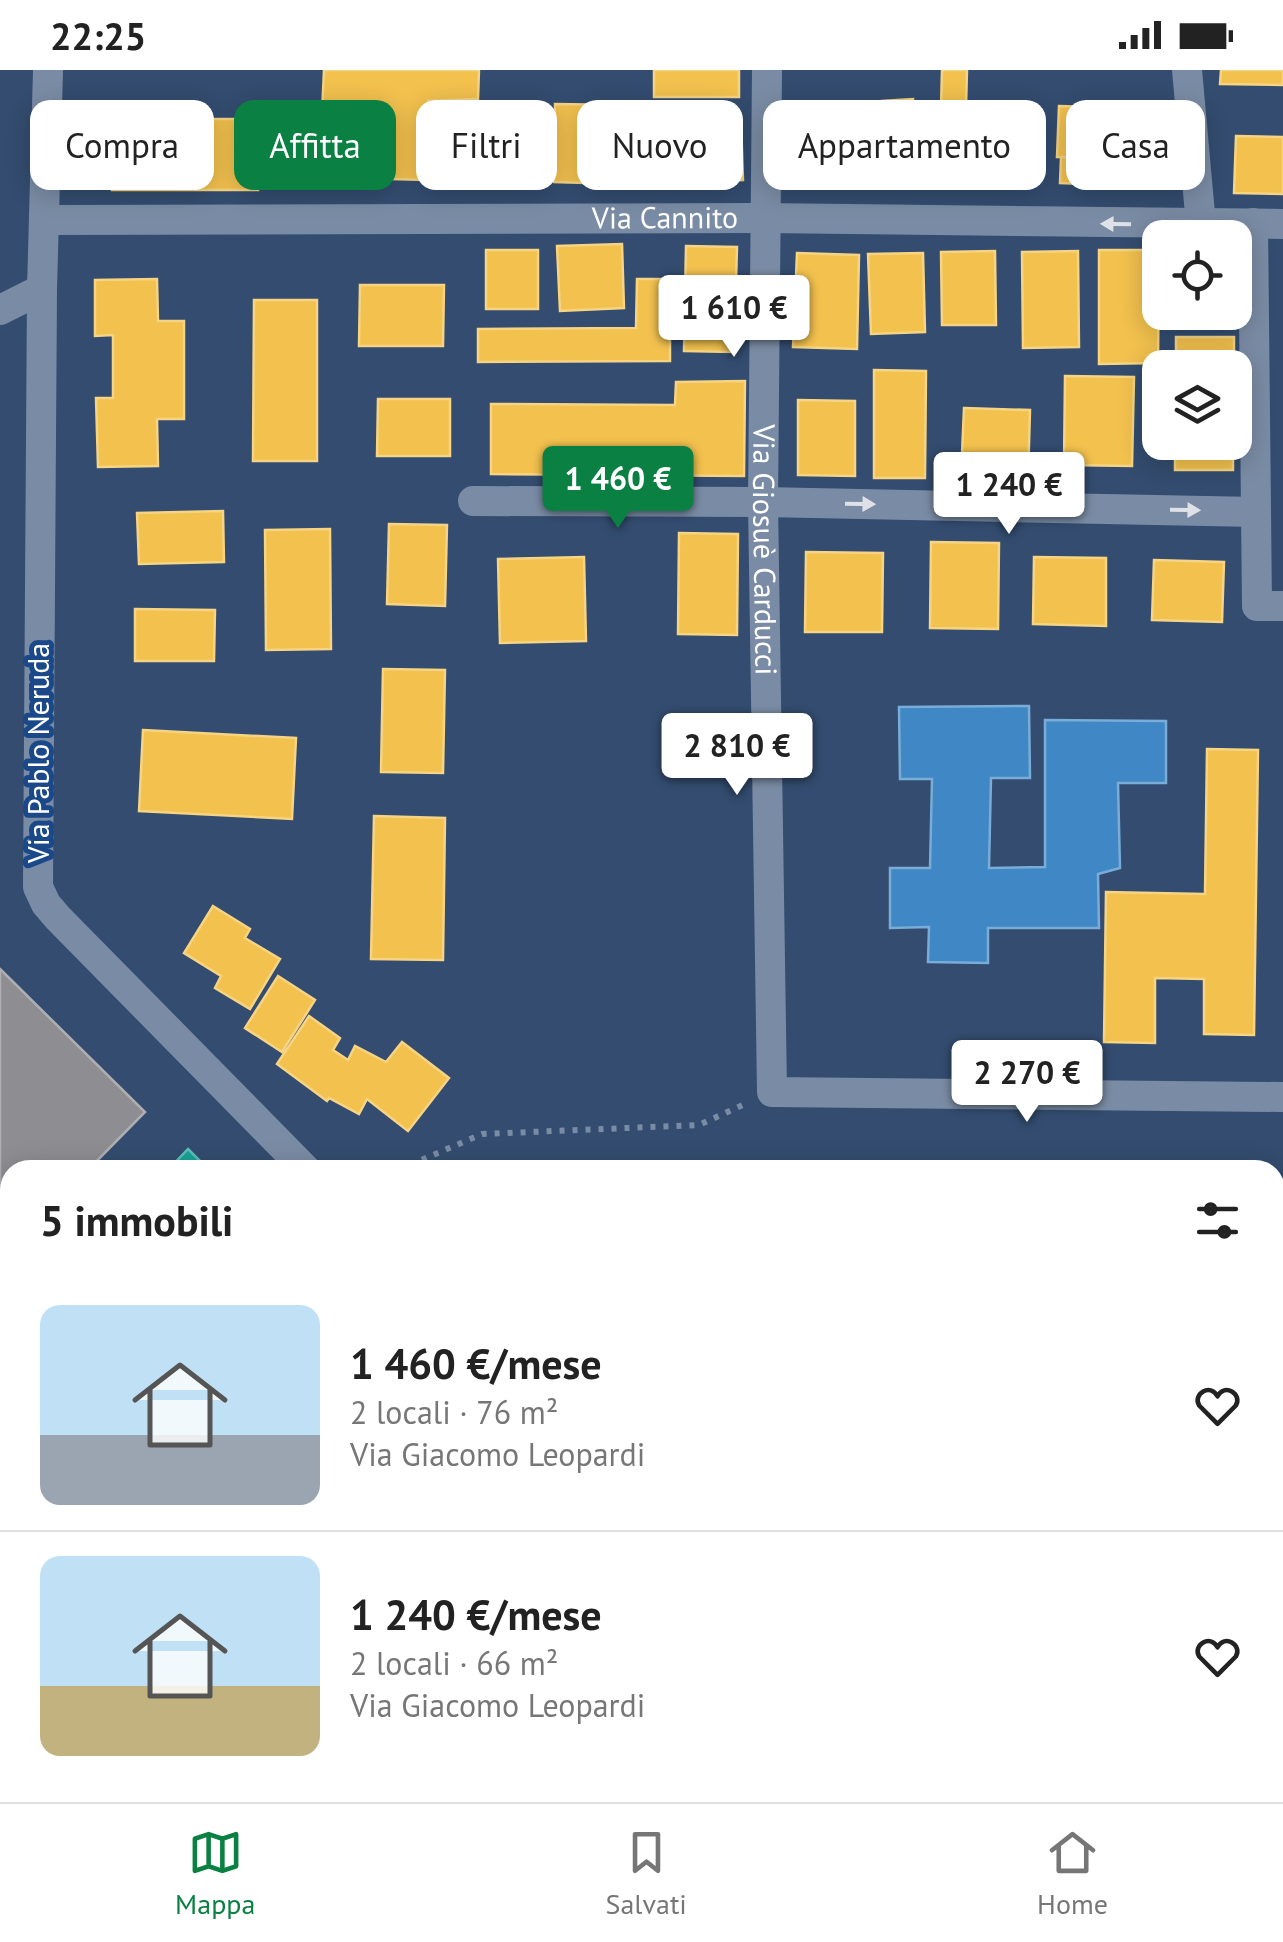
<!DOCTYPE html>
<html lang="it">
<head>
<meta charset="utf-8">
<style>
	:root { --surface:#fff; --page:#f2f2f2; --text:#222; --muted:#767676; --line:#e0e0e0; --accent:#0b8043 }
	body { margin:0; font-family:"PT Sans",sans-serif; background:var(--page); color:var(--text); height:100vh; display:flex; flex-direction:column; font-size:38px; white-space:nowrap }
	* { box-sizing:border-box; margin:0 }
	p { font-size:32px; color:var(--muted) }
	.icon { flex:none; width:55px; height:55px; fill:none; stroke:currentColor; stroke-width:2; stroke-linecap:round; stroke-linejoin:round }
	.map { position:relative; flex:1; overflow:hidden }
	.drawer { position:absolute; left:0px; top:1090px; width:1285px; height:642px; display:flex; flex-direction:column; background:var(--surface); border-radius:30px 30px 0 0; box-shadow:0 5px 25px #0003 }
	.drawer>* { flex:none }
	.hud { position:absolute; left:30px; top:30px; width:1225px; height:90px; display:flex; gap:20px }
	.controls { position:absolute; left:1142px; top:150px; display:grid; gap:20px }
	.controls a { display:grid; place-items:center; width:110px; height:110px; border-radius:20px; background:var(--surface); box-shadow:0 5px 25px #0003; font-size:50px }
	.price { position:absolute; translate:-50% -85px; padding:0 22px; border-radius:10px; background:#fff; color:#222; font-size:32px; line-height:65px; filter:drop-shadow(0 2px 5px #0008) }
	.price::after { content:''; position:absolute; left:50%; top:60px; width:30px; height:22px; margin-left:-15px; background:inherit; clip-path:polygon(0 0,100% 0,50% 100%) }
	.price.active { background:var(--accent); color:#fff }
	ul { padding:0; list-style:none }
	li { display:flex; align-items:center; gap:30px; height:250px; padding:0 40px }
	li+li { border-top:2px solid var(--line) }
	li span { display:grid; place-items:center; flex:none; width:280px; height:200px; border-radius:20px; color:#555 }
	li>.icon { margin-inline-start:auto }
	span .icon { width:120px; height:120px; fill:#fffc; stroke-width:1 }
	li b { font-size:42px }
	h2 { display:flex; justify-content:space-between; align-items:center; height:120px; padding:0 40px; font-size:42px }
	.chip { padding:0 35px; border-radius:20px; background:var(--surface); box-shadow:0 5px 25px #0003; font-size:35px; line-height:90px }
	.chip.active { background:var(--accent); color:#fff }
	.status { display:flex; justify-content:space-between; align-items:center; height:70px; padding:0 50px; background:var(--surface); direction:ltr }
	.status svg { height:28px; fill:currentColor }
	.tab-bar { display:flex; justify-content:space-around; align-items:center; height:140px; border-top:2px solid var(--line); background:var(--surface); font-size:28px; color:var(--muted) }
	.tab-bar a { display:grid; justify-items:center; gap:5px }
	.tab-bar .active { color:var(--accent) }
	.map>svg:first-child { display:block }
	.green { fill:#2e5e9f }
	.homes { fill:#f2c14e; stroke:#f6d483; stroke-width:2.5 }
	.schools { fill:#3f88c5; stroke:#79acd6; stroke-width:2.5 }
	.public { fill:#17a398; stroke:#5dbfb7; stroke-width:2.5 }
	.industry { fill:#8d8d92; stroke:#afafb3; stroke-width:2.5 }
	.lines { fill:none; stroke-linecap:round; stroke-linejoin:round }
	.path { stroke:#7a8ca5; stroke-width:6; stroke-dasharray:5 8; stroke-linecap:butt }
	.street { stroke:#7a8ca5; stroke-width:30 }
	.secondary { stroke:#7588a0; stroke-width:42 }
	.oneway { fill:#dee2e8 }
	.labels { text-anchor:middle; stroke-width:10; stroke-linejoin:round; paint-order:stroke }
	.street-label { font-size:30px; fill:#fff; stroke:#1a4888 }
</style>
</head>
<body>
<div class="status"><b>22:25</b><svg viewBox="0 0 49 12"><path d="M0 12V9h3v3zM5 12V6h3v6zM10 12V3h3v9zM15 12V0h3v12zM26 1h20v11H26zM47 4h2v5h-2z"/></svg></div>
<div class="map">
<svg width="1283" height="1732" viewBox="0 0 1283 1732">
	<rect width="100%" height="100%" fill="#334c6f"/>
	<path class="green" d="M 1283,1527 L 1283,1732 L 517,1732 L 522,1726 L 536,1722 L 1275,1722 L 1275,1529 Z"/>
	<path class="homes" d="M 324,0 L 479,0 L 478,29 L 428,31 L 425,110 L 319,107 Z
		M 654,0 L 739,0 L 739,27 L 654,27 Z
		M 942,0 L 967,0 L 966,38 L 941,37 Z
		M 1221,0 L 1283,0 L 1283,15 L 1220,14 Z
		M 913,29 L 915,75 L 888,76 L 889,99 L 800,104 L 799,43 L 883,41 L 882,31 Z
		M 485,32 L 544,33 L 542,107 L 483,106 Z
		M 555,34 L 620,35 L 618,114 L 554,112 Z
		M 1059,36 L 1161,39 L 1160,90 L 1057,87 Z
		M 112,49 L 258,49 L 258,120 L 112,120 Z
		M 741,50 L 743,110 L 657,113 L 655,53 Z
		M 947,52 L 1000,52 L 999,116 L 946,115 Z
		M 1236,66 L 1283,67 L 1283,124 L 1234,123 Z
		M 1061,87 L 1112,89 L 1111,115 L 1060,113 Z
		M 622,174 L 624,238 L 560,241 L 557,176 Z
		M 686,176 L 737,177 L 734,282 L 684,281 Z
		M 486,180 L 538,180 L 538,239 L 486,239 Z
		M 1099,180 L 1159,180 L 1158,293 L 1099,294 Z
		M 995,181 L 996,255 L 942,255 L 941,182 Z
		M 1078,181 L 1079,277 L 1023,278 L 1022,182 Z
		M 797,183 L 859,185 L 857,279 L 793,277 Z
		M 923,183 L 925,262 L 871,264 L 868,184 Z
		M 157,209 L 158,251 L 184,251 L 184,349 L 157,349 L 158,396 L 98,397 L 96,328 L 113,328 L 113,265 L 95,266 L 95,210 Z
		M 637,209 L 664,209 L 663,257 L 670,258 L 670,291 L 478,292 L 478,259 L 636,258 Z
		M 360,215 L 444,215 L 443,276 L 359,276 Z
		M 254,230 L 317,230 L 317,391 L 253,391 Z
		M 1176,267 L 1234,267 L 1234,298 L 1176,298 Z
		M 874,300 L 926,301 L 925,408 L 874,408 Z
		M 1065,306 L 1134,307 L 1132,396 L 1064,395 Z
		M 745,311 L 744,406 L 491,404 L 491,334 L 675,335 L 676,312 Z
		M 378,329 L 450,329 L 450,386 L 377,386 Z
		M 798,330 L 855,331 L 855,406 L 798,405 Z
		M 964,338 L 1030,340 L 1028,409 L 961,407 Z
		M 1175,372 L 1233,372 L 1233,400 L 1175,400 Z
		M 223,441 L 224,492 L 139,494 L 137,443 Z
		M 389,454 L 447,455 L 445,536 L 387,534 Z
		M 330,459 L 331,579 L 266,580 L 265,460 Z
		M 679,463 L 738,464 L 737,565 L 678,564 Z
		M 931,472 L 999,473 L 998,559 L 930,558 Z
		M 806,482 L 883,483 L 882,562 L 805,562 Z
		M 584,487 L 586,571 L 500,573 L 498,489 Z
		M 1034,487 L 1106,488 L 1106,556 L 1033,554 Z
		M 1154,490 L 1224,492 L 1222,552 L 1152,550 Z
		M 135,539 L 215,540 L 214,591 L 135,591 Z
		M 383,599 L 445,600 L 443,703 L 381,702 Z
		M 143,660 L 296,668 L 292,749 L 139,741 Z
		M 1207,679 L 1258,680 L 1254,965 L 1204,964 L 1204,909 L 1155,908 L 1155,973 L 1104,972 L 1106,822 L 1205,824 Z
		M 374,746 L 445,748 L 443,890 L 371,889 Z
		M 213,836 L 250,859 L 245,868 L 280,889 L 250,939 L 215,918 L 221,906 L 184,883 Z
		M 278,906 L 315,930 L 282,982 L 245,958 Z
		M 309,946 L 340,968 L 333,980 L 348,990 L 355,976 L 386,992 L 402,972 L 449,1008 L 408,1061 L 367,1029 L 359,1044 L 329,1028 L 327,1031 L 277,994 Z"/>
	<path class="schools" d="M 1029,636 L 1030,708 L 991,708 L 989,798 L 1045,797 L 1045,650 L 1166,651 L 1166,713 L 1118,713 L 1120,798 L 1098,804 L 1099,858 L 988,858 L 988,893 L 928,892 L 929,857 L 890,858 L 890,798 L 930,798 L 932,709 L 900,709 L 899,637 Z"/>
	<path class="public" d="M 188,1079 L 209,1100 L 168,1100 Z"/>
	<path class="industry" d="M 0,899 L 145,1042 L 88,1100 L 10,1100 L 10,1136 L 0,1126 Z
		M 0,1229 L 10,1240 L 10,1683 L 0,1692 Z"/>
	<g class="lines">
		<path class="path" d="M 398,1100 L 482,1064 L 699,1055 L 745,1034
			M 214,1732 L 267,1722"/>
		<g class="street">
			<path d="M 48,0 L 42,219 L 38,817 L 46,834 L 58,848 L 306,1100"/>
			<path id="s1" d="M 767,0 L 763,432 L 772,1022 L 1283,1027"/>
			<path d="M 1187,0 L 1201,155"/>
			<path id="s2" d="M 45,150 L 765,148 L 1283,154"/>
			<path d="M 1253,153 L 1257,536 L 1283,536"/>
			<path d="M 0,240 L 42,219"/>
			<path d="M 473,431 L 763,432 L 1256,442"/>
		</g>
		<path class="secondary" d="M 1275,1488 L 1283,1486
			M 364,1732 L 401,1722"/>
	</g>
	<defs><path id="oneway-solid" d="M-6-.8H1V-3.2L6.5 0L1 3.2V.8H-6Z" transform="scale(2.5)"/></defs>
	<g class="oneway">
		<use href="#oneway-solid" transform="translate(1116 154) rotate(-179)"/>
		<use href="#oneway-solid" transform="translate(860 434) rotate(1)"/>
		<use href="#oneway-solid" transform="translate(1185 440) rotate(1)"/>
	</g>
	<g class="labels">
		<g class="street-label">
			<text dy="10" stroke="none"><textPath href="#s2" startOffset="620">Via Cannito</textPath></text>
			<text dy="10" stroke="none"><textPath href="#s1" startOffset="480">Via Giosuè Carducci</textPath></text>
			<text transform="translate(39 683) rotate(-90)" y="10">Via Pablo Neruda</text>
		</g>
	</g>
</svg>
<div class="controls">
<a><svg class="icon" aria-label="locate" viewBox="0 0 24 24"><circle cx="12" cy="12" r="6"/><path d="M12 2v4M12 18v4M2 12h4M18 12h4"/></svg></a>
<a><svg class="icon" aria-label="layers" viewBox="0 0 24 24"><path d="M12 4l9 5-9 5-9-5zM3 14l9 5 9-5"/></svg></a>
</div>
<b class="price" style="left:734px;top:290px">1 610 €</b>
<b class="price active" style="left:618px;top:461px">1 460 €</b>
<b class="price" style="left:1009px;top:467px">1 240 €</b>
<b class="price" style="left:737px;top:728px">2 810 €</b>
<b class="price" style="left:1027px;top:1055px">2 270 €</b>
<div class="hud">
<a class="chip">Compra</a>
<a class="chip active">Affitta</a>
<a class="chip">Filtri</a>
<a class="chip">Nuovo</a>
<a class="chip">Appartamento</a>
<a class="chip">Casa</a>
</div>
<section class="drawer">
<h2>5 immobili<svg class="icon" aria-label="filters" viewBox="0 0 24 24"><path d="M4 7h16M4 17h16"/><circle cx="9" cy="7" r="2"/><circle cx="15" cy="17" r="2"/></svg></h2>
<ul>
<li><span style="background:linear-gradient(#bfe0f5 65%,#9aa5b1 0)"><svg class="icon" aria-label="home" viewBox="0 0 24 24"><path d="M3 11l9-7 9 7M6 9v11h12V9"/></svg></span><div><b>1 460 €/mese</b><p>2 locali · 76 m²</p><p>Via Giacomo Leopardi</p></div><svg class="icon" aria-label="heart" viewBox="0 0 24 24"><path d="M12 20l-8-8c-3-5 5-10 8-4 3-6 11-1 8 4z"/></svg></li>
<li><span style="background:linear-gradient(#bfe0f5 65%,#c2b280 0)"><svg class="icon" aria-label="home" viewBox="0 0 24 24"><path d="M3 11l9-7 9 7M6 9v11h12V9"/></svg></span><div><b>1 240 €/mese</b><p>2 locali · 66 m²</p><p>Via Giacomo Leopardi</p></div><svg class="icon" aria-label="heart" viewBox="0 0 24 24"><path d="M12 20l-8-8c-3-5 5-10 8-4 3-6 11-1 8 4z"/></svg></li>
</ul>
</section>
</div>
<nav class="tab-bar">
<a class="active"><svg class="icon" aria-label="map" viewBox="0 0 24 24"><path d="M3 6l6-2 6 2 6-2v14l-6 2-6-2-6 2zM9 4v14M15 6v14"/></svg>Mappa</a>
<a><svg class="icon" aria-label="saved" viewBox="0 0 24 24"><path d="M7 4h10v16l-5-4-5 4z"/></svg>Salvati</a>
<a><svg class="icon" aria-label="home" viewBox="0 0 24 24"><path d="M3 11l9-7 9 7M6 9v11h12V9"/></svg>Home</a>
</nav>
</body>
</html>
